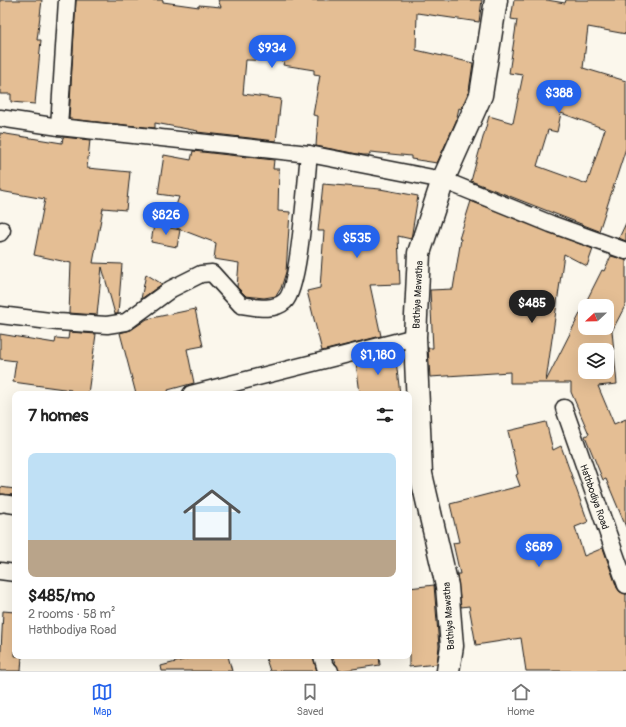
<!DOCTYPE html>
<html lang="en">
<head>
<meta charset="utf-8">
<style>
	:root { --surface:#fff; --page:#f6f6f6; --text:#222; --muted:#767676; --line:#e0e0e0; --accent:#2563eb }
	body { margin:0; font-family:Pangolin,sans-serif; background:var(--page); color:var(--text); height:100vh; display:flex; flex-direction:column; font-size:15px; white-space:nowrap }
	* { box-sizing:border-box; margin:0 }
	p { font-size:13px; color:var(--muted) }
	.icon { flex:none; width:22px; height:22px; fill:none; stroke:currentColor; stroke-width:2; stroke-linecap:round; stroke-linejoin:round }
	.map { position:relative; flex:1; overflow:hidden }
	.side { position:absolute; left:12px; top:391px; width:400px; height:268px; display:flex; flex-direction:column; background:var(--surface); border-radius:8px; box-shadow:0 4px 16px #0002 }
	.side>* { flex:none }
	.needle { width:26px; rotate:248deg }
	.fabs { position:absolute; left:578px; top:299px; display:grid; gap:8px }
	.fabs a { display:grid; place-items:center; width:36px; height:36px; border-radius:8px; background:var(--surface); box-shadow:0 4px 16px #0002; font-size:20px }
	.price { position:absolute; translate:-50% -34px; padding:0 9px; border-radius:14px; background:var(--accent); color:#fff; font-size:13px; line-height:26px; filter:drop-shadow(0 1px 2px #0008) }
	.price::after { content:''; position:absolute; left:50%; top:24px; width:12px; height:9px; margin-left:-6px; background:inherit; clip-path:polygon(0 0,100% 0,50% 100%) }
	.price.on { background:#222; color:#fff }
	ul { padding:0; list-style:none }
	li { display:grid; align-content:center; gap:8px; height:212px; padding:0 16px }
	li+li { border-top:1px solid var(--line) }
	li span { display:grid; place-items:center; height:124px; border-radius:8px; color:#555 }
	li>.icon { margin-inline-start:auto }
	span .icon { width:72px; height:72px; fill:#fffc; stroke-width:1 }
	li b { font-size:17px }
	h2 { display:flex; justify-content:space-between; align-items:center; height:48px; padding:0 16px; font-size:17px }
	.menu { display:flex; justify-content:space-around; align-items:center; height:56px; border-top:1px solid var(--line); background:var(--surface); font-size:11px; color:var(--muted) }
	.menu a { display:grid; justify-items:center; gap:2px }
	.menu .on { color:var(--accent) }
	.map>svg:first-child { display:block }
	.building { fill:#e4be94; stroke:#1c1c1c; fill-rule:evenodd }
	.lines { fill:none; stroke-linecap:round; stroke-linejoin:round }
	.street-casing { stroke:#1c1c1c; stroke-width:19 }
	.secondary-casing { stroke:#1c1c1c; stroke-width:25 }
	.street { stroke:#fbf7ec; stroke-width:16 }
	.secondary { stroke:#fbf7ec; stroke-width:22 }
	.labels { text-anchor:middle; stroke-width:4; stroke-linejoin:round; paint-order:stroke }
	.street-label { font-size:10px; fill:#1c1c1c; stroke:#fbf7ec }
</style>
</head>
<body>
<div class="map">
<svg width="626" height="671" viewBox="0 0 626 671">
	<rect width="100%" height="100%" fill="#fbf7ec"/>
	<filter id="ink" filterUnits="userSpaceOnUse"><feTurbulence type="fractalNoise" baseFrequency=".025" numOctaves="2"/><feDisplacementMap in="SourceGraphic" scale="8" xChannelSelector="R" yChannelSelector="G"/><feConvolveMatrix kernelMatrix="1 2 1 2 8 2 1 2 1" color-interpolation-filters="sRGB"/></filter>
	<g filter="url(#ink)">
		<path class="building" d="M 0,0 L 42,0 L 37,40 L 41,40 L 35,104 L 11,102 L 11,94 L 0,94 Z
			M 76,0 L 163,0 L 163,2 L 199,7 L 199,5 L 221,7 L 218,0 L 482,0 L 479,22 L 417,13 L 416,50 L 473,63 L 469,91 L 461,109 L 459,108 L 456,121 L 437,163 L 411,159 L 411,156 L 370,152 L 370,155 L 363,155 L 316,146 L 318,116 L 313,115 L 320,75 L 314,74 L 314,70 L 283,65 L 284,61 L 246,60 L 243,94 L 281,99 L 276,141 L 197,132 L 198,131 L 155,123 L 155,128 L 69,119 Z
			M 514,0 L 547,0 L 565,3 L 566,0 L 626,0 L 626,34 L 588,27 L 583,68 L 626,81 L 626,148 L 599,231 L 471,181 L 489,116 L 513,123 L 523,75 L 509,73 L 517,20 L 511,19 ZM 561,113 L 605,129 L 587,184 L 537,166 L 548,130 L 557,132 Z
			M 0,133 L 62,143 L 63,137 L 90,140 L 87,168 L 130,172 L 126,210 L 103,208 L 93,263 L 122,264 L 118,314 L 115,314 L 102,267 L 97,315 L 69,313 L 71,263 L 34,255 L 45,199 L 0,191 Z
			M 193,151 L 274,160 L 273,169 L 279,169 L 278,211 L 290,212 L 286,272 L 281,288 L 276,296 L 264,298 L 246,296 L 237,287 L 239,263 L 214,259 L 216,243 L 169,225 L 179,197 L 158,194 L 164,155 L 191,160 Z
			M 323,184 L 380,189 L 418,196 L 411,239 L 398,236 L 400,284 L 370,285 L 381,336 L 322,351 L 307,291 L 320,288 L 324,231 L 318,231 Z
			M 471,201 L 593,249 L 587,266 L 564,254 L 546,381 L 602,270 L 604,271 L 611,256 L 626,260 L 626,304 L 612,331 L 617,384 L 598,386 L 614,424 L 626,419 L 626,527 L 606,479 L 603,480 L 585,436 L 589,434 L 571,392 L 571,383 L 510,383 L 510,372 L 430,377 L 428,348 L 433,348 L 430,290 L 453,289 L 461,239 L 459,239 ZM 585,306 L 607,306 L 607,328 L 585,328 ZM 585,350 L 607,350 L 607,372 L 585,372 Z
			M 626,223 L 626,241 L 619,238 Z
			M 154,225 L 180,230 L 177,247 L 151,242 Z
			M 146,274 L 162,284 L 141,299 Z
			M 195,309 L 203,346 L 187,349 L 194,383 L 168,390 L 169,394 L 136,394 L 120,333 L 131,330 L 147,319 Z
			M 69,332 L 96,334 L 88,394 L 70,394 L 71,390 L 13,382 L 16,361 L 0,359 L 0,334 L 55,343 L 56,338 L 68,339 Z
			M 385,354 L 387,363 L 396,361 L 400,394 L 360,394 L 356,362 Z
			M 546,422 L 553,450 L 561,446 L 588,522 L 575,527 L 584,556 L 603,548 L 617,588 L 620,592 L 626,594 L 626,671 L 526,671 L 521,638 L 476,645 L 469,606 L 461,607 L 457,574 L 460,574 L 453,543 L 459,542 L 450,504 L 520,486 L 516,475 L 518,474 L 508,431 Z
			M 0,487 L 15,489 L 15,495 L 0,494 Z
			M 434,585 L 439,646 L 437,664 L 409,667 L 409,588 Z
			M 3,611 L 15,612 L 15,656 L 22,656 L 21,671 L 0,671 Z
			M 198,656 L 228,656 L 232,671 L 162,671 L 161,666 Z
			M 265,656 L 313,656 L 317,671 L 270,671 Z
			M 332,656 L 379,656 L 380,665 L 339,671 Z"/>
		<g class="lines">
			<g class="street-casing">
				<g id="street">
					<path d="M 0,118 L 59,127 L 309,154 L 443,180 L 551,224 L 626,251"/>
					<path d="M 59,127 L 67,0"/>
					<path d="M 0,233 L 2,230"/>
					<path d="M 0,315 L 58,322 L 107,325 L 126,322 L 171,289 L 201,274 L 212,273 L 241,305 C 255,307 273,312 285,301 C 300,288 306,179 309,154"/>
					<path d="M 191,394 L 415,337"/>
					<path id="s1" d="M 564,408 L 626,585"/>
					<path d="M 0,504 L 2,503 L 15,505"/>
					<path d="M 0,571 L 15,573"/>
					<path d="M 322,656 L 325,667 L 330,671"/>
				</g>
			</g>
			<g class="secondary-casing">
				<g id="secondary">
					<path id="s2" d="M 448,671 L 452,646 L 447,586 L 421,474 L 415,337 L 419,253 L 443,180 L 481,95 L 496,0"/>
				</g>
			</g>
			<use href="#street" class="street"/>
			<use href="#secondary" class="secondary"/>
		</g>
	</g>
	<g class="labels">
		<g class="street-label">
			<text dy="4" stroke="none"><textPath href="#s2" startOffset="380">Bathiya Mawatha</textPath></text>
			<text dy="4" stroke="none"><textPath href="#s1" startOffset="94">Hathbodiya Road</textPath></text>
			<text transform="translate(448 616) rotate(-94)" y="4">Bathiya Mawatha</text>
		</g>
	</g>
</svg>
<div class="fabs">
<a><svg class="needle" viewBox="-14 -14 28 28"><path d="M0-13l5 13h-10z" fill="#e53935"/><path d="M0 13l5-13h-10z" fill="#767676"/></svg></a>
<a><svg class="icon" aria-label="layers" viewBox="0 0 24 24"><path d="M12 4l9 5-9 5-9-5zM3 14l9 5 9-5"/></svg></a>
</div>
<b class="price" style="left:272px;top:69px">$934</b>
<b class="price" style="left:559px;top:114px">$388</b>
<b class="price" style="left:166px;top:236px">$826</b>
<b class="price" style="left:357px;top:259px">$535</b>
<b class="price on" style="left:532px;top:324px">$485</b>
<b class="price" style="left:378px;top:376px">$1,180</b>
<b class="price" style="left:539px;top:568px">$689</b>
<section class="side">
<h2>7 homes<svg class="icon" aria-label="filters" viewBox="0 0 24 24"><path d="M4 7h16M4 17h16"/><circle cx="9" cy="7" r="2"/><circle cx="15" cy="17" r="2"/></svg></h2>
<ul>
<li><span style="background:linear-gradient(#bfe0f5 70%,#b9a48a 0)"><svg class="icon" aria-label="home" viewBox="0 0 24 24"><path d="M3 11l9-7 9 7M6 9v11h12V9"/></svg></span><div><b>$485/mo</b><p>2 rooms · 58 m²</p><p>Hathbodiya Road</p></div></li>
</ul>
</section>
</div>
<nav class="menu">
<a class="on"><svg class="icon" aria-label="map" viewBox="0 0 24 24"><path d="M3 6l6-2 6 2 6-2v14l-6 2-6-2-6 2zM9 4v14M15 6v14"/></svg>Map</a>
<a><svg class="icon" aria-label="saved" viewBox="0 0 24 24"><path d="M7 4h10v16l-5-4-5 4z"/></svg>Saved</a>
<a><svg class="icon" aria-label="home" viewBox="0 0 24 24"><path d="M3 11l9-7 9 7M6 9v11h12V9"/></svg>Home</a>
</nav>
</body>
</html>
